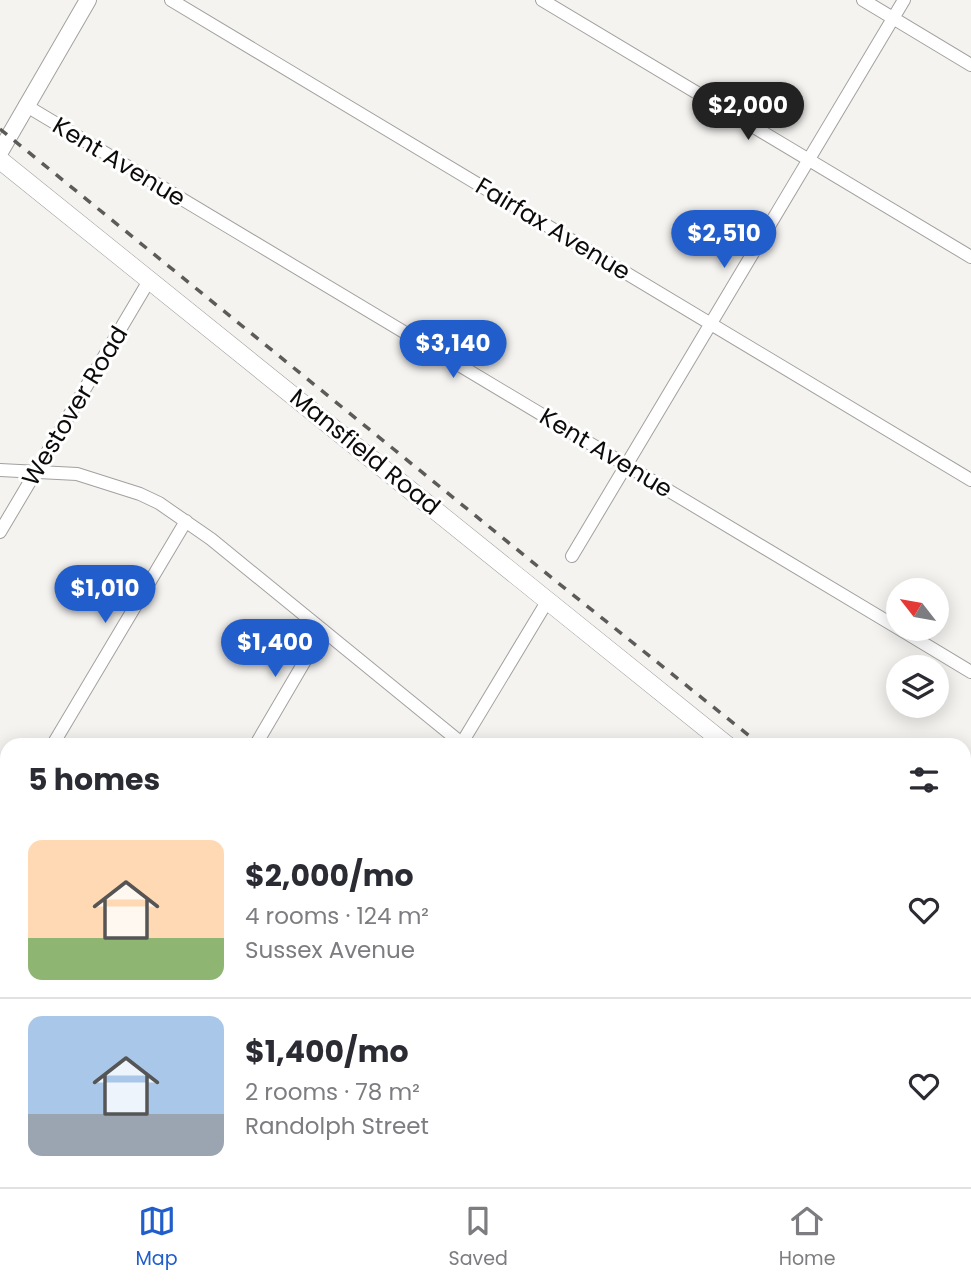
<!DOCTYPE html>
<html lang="en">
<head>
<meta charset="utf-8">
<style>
	:root { --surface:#fff; --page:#f2f2f3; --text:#2b2b33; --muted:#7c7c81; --line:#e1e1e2; --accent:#215ecb }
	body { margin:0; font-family:Poppins,sans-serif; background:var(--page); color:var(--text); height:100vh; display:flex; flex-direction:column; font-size:26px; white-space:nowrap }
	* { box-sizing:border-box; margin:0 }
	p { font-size:23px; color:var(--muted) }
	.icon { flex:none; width:38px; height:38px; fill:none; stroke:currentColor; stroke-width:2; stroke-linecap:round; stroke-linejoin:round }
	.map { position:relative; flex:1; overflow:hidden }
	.panel { position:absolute; left:0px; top:738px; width:971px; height:450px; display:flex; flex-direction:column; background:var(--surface); border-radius:21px 21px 0 0; box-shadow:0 4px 18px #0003 }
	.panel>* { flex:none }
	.needle { width:46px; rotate:301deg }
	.controls { position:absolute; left:886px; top:578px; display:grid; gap:14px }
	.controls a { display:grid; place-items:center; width:63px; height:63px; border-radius:50%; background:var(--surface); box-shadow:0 4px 18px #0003; font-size:35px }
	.price { position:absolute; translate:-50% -60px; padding:0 16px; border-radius:24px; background:var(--accent); color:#fff; font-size:23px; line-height:46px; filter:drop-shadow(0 2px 4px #0008) }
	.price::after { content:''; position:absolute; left:50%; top:42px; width:21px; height:16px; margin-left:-10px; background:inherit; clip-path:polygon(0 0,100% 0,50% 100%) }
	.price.current { background:#222; color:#fff }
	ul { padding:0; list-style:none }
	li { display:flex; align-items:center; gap:21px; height:175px; padding:0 28px }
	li+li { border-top:2px solid var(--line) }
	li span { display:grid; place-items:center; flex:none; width:196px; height:140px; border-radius:14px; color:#555 }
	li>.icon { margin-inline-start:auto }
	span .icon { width:84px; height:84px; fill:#fffc; stroke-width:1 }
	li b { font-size:30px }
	h2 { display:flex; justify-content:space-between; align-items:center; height:84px; padding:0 28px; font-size:30px }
	.tabs { display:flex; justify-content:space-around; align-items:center; height:98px; border-top:2px solid var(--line); background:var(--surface); font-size:19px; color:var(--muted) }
	.tabs a { display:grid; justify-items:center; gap:4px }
	.tabs .current { color:var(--accent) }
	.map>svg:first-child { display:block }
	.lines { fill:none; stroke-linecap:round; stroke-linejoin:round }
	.stream { stroke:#85b6d7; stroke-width:3.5 }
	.service-casing { stroke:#a3a19f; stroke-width:8 }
	.minor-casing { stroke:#a3a19f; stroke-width:14 }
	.tertiary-casing { stroke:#a3a19f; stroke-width:18 }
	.secondary-casing { stroke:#a3a19f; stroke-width:19 }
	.primary-casing { stroke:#a3a19f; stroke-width:21 }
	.service { stroke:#fff; stroke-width:6 }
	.minor { stroke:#fff; stroke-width:12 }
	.tertiary { stroke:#fff; stroke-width:16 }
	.secondary { stroke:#fff; stroke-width:18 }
	.primary { stroke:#fff; stroke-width:19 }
	.rail { stroke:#5c5b59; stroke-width:3.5; stroke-dasharray:9 9; stroke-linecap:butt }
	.labels { text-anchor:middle; stroke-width:6; stroke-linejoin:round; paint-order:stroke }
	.street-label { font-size:24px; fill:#0c0b0a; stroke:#fff }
</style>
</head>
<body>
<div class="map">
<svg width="971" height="1187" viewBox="0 0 971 1187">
	<rect width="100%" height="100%" fill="#f4f3f0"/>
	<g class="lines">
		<path class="stream" d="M 1,849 L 7,853
			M 679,1181 L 688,1187"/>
		<g class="service-casing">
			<path id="service" d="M 964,993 L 971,999
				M 964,1149 L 971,1138
				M 255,1181 L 265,1187
				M 297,1187 L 301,1181
				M 942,1187 L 945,1181
				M 965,1187 L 971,1177"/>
		</g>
		<g class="minor-casing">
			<path id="minor" d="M 171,0 L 971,480
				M 542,0 L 971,257
				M 863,0 L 971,65
				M 25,105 L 898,628
				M 0,470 L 77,474 L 140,494 L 159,503 L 211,539 L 465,746
				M 0,532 L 150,279
				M 572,556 L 904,0
				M 898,628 L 971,672
				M 52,746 L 186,521
				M 255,746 L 323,630
				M 460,746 L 548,600
				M 0,832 L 7,820
				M 0,1172 L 7,1160
				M 195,1187 L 199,1181
				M 604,1187 L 608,1181
				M 757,1187 L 758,1181"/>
		</g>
		<g class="tertiary-casing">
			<path id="tertiary" d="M 0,152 L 88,0"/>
		</g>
		<g class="secondary-casing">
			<path id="secondary" d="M 0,160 L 728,746
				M 964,938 L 971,943"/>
		</g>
		<g class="primary-casing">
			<path id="primary" d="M 0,949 L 7,953
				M 388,1181 L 398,1187"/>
		</g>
		<use href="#service" class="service"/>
		<use href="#minor" class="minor"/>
		<use href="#tertiary" class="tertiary"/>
		<use href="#secondary" class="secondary"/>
		<use href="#primary" class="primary"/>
		<path class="rail" d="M 0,129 L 557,582 L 762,746
			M 964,907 L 971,913"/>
	</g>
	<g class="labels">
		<g class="street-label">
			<text transform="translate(119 162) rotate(31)" y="8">Kent Avenue</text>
			<text transform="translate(553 229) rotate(31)" y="8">Fairfax Avenue</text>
			<text transform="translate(75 406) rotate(-59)" y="8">Westover Road</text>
			<text transform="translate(365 452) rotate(39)" y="8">Mansfield Road</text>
			<text transform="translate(606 453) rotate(31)" y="8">Kent Avenue</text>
		</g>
	</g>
</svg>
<div class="controls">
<a><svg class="needle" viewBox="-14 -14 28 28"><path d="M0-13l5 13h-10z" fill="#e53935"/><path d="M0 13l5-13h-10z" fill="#7c7c81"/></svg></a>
<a><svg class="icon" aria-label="layers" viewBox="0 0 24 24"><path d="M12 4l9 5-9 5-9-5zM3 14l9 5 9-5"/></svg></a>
</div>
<b class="price current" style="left:748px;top:142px">$2,000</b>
<b class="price" style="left:724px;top:270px">$2,510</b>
<b class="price" style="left:453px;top:380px">$3,140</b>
<b class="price" style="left:105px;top:625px">$1,010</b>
<b class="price" style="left:275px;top:679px">$1,400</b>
<section class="panel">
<h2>5 homes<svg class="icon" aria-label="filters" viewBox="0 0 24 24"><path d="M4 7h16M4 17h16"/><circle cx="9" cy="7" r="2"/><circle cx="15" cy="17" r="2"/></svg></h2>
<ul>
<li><span style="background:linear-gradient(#ffd9b3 70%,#8fb573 0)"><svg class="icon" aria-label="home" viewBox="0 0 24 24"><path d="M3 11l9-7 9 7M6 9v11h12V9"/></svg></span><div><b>$2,000/mo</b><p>4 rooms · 124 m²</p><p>Sussex Avenue</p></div><svg class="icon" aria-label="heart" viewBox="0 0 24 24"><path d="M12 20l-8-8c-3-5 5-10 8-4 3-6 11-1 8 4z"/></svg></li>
<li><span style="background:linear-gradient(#a9c7e8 70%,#9aa5b1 0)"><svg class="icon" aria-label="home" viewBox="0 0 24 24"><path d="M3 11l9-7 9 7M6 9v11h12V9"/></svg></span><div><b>$1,400/mo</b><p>2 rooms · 78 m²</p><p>Randolph Street</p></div><svg class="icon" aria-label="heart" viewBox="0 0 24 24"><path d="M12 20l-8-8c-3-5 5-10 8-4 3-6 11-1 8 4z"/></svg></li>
</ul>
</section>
</div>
<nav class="tabs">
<a class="current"><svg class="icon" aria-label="map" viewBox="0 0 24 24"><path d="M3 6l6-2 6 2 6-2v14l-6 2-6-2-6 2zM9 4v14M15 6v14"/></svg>Map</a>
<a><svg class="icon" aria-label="saved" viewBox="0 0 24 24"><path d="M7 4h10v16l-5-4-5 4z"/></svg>Saved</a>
<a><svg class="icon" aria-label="home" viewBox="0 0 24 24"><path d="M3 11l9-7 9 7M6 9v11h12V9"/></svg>Home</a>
</nav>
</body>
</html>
